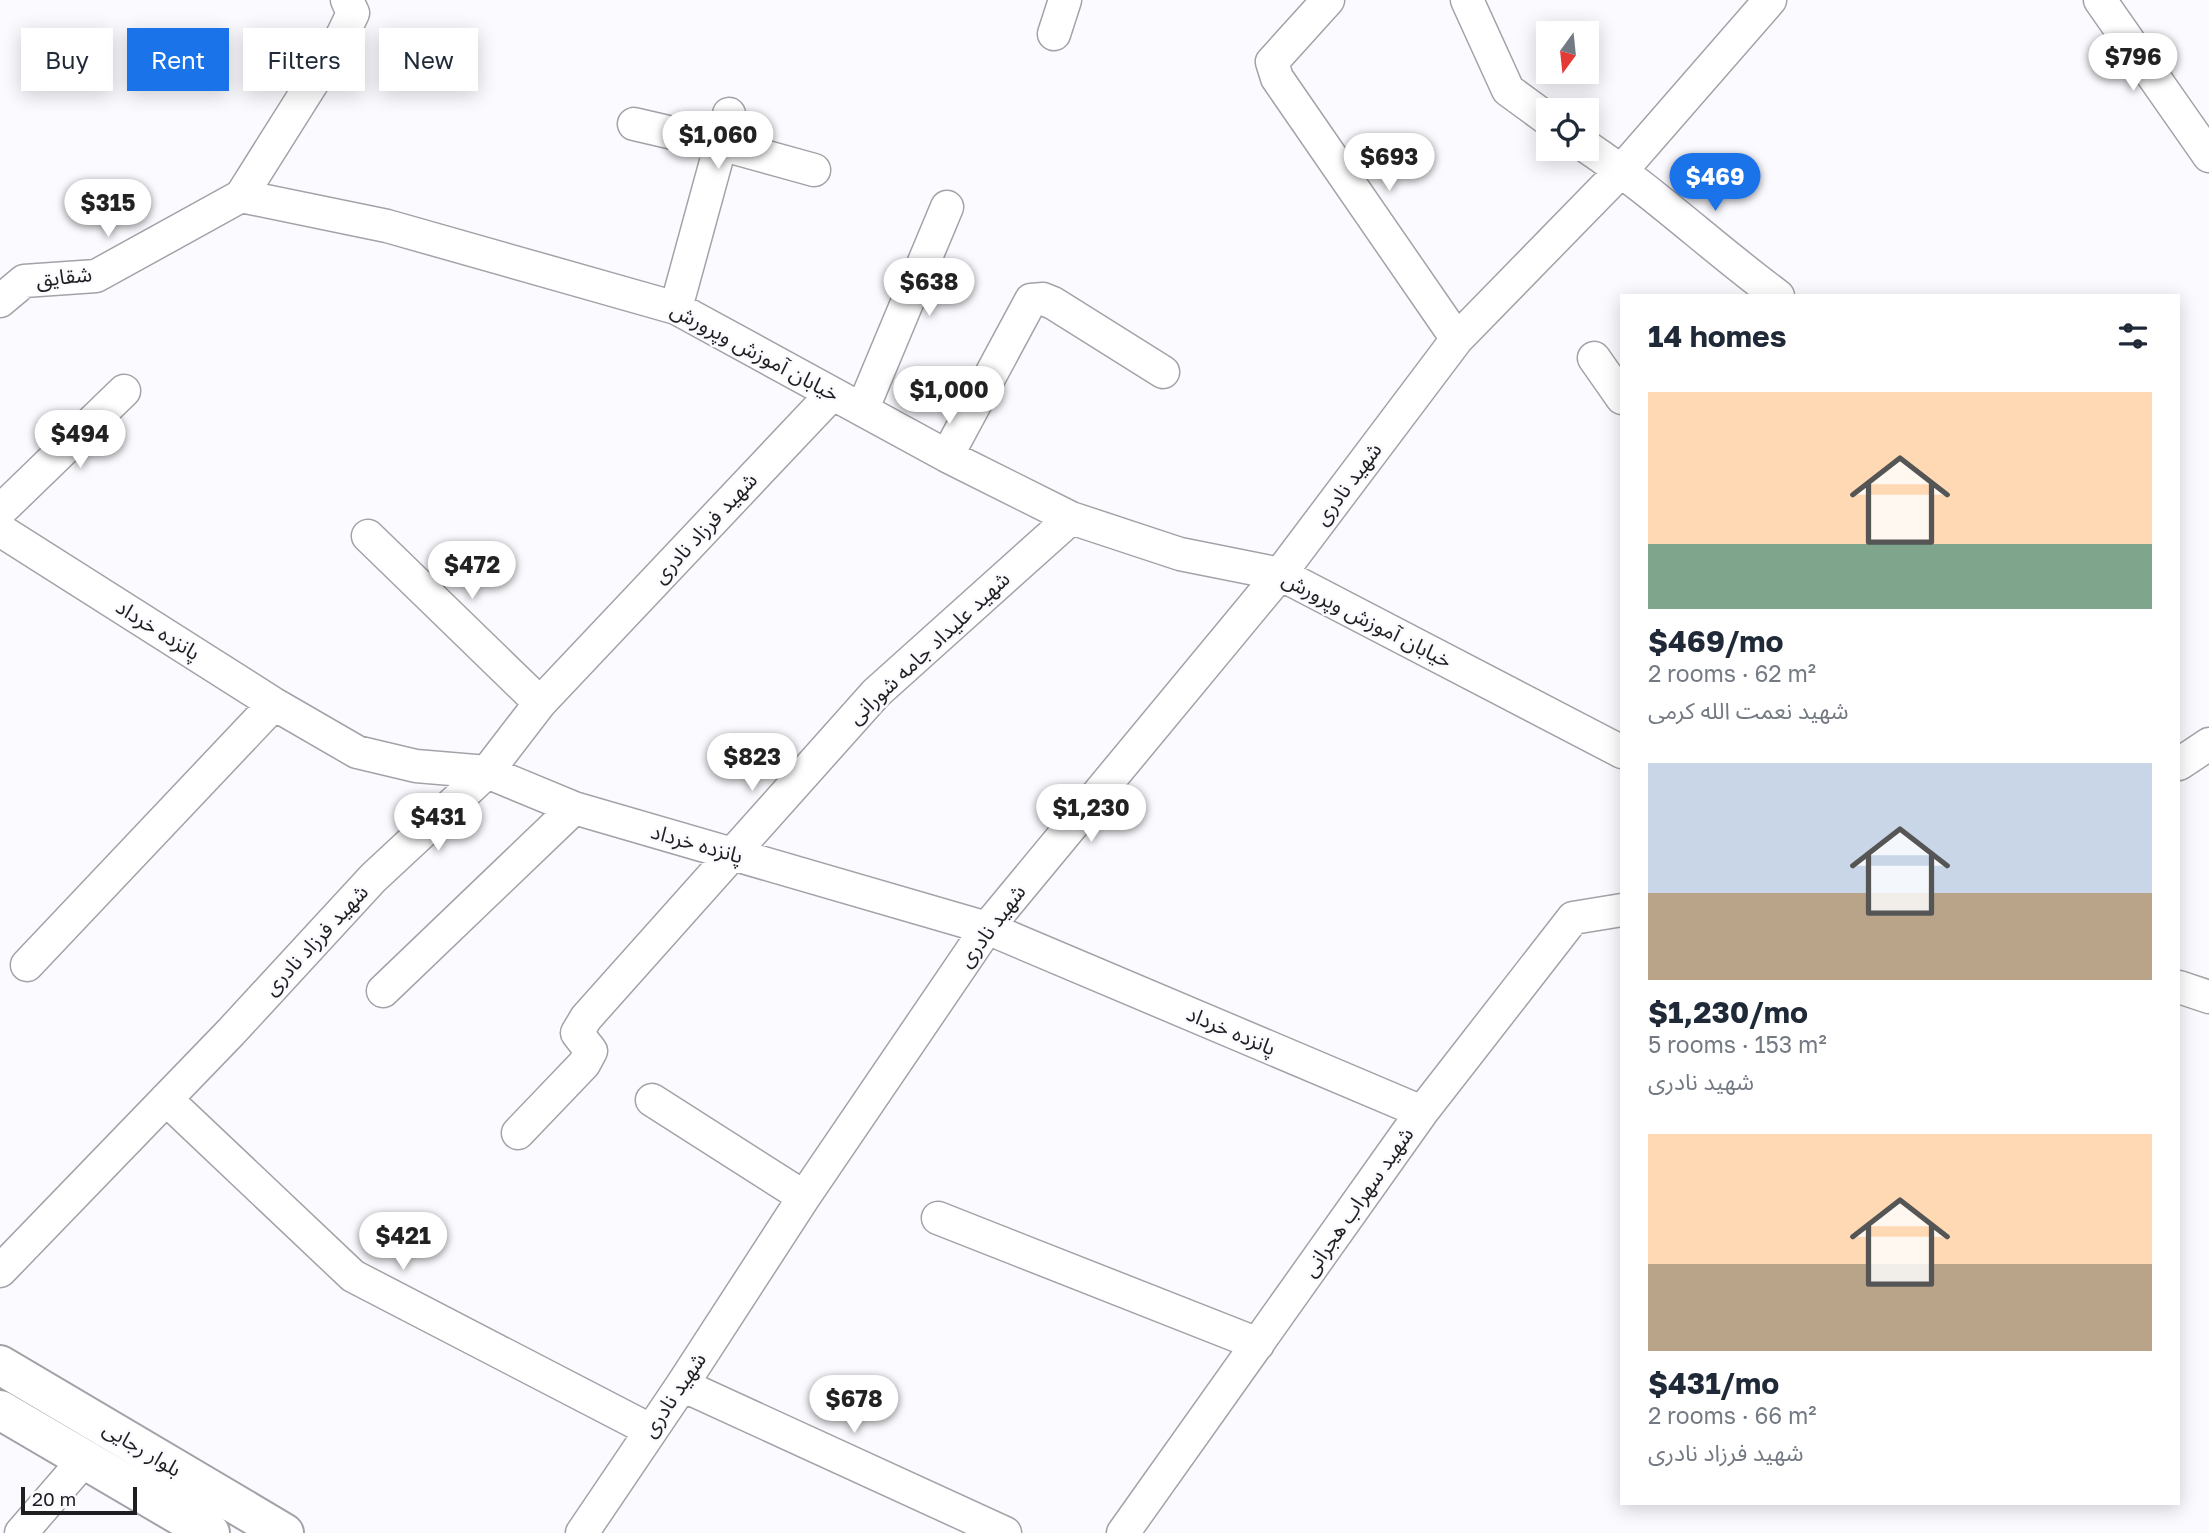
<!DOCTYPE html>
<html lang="en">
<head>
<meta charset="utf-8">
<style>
	:root { --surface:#fff; --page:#f6f6f7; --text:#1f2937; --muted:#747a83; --accent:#1a73e8 }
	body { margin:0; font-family:"Golos Text","Noto Sans Arabic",sans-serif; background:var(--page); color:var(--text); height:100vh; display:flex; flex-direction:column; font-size:26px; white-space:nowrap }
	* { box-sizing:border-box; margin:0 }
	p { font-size:23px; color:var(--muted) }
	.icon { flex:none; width:38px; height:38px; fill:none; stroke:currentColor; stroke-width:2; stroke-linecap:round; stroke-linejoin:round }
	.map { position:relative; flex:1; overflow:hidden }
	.details { position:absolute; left:1620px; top:294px; width:560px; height:1211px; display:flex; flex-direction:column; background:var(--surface); border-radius:0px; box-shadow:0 4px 18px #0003 }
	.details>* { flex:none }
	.guide { position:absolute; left:21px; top:28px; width:665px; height:63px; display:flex; gap:14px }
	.needle { width:46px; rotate:195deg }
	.fabs { position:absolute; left:1536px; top:21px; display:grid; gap:14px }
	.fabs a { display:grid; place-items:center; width:63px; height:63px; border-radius:0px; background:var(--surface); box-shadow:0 4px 18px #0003; font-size:35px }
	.scale { position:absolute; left:21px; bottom:18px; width:116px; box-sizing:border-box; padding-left:7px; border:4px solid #1f1f21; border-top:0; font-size:19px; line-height:24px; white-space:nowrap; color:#1f1f21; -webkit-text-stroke:5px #fbfbff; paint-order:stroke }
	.price { position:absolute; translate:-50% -60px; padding:0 16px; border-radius:24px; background:#fff; color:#222; font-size:23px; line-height:46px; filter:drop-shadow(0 2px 4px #0008) }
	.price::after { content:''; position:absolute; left:50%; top:42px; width:21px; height:16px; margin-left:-10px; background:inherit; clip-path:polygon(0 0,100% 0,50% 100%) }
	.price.on { background:var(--accent); color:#fff }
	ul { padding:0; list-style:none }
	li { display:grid; align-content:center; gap:14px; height:371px; padding:0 28px }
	li span { display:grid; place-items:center; height:217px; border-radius:0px; color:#555 }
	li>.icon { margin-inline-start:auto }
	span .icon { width:126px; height:126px; fill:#fffc; stroke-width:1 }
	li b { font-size:30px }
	h2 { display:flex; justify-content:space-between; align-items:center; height:84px; padding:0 28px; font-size:30px }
	.tag { padding:0 24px; border-radius:0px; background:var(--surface); box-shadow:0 4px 18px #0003; font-size:24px; line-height:63px }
	.tag.on { background:var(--accent); color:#fff }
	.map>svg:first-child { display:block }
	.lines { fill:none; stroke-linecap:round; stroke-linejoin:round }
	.minor-casing { stroke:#a2a2a8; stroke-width:35 }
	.secondary-casing { stroke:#a2a2a8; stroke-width:42 }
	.minor { stroke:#fff; stroke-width:32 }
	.secondary { stroke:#fff; stroke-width:38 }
	.labels { text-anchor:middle; stroke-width:5; stroke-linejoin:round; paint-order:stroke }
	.street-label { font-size:21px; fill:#1f1f21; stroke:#fbfbff }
</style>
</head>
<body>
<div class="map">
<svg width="2209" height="1533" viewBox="0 0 2209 1533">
	<rect width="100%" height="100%" fill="#fbfbff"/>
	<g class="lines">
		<g class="minor-casing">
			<path id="minor" d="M 1328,0 L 1272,62 L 1277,78 L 1457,339
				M 1467,0 L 1508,90 L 1549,120
				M 2100,0 L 2209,156
				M 1054,34 L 1065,0
				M 634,124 L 720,144 L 814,170
				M 1587,147 C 1654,192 1713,248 1778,296
				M 241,196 L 387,226 L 676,308 L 947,456 L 1071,518 L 1180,554 L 1280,574 L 1622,752
				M 0,301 L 24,281 L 96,276 L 241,196 L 343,34 L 353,13 L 347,0
				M 676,308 L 729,114
				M 1594,358 L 1622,398
				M 863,408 L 947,207
				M 947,456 L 1031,300 L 1043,299 L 1053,303 L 1163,372
				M 0,511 L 124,391
				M 0,530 L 274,704 L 357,752 L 416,766 L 487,772 L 574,808 L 987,928 L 1422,1112
				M 368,536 L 540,703
				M 2179,764 L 2209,744
				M 27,965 L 274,704
				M 2179,987 L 2209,997
				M 383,991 L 574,808
				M 166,1099 L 353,1276 L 650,1430
				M 652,1100 L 804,1197
				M 518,1133 L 584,1064 L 591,1051 L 577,1033 L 586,1018 L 876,693 L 1071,518
				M 938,1218 L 1258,1344
				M 0,1271 L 231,1032 L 373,878 L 487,772 L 540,703 L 832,394
				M 682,1385 L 1005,1533
				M 21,1533 L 85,1459
				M 582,1533 L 682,1385 L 804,1197 L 987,928 L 1280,574 L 1457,339 L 1622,170 L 1770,0
				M 1123,1533 L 1422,1112 L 1573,918 L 1622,910"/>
		</g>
		<g class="secondary-casing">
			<path id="secondary" d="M 0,1365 L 284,1533
				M 0,1410 L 210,1533"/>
		</g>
		<use href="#minor" class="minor"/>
		<use href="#secondary" class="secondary"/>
	</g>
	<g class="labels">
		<g class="street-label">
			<text transform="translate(64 277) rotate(-6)" y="7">شقایق</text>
			<text transform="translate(755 352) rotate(28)" y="7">خیابان آموزش وپرورش</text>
			<text transform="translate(1348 484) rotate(-53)" y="7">شهید نادری</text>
			<text transform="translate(705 528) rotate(-47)" y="7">شهید فرزاد نادری</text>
			<text transform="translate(1367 620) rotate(27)" y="7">خیابان آموزش وپرورش</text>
			<text transform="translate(158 630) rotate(32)" y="7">پانزده خرداد</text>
			<text transform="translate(929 648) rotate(-43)" y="7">شهید علیداد جامه شورانی</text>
			<text transform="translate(697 844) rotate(16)" y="7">پانزده خرداد</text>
			<text transform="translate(992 926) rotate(-53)" y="7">شهید نادری</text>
			<text transform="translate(316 940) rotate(-47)" y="7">شهید فرزاد نادری</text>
			<text transform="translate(1231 1031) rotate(23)" y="7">پانزده خرداد</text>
			<text transform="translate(1358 1202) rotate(-55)" y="7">شهید سهراب هجرانی</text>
			<text transform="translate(674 1395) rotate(-56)" y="7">شهید نادری</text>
			<text transform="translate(142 1449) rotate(31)" y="7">بلوار رجایی</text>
		</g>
	</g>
</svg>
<div class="fabs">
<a><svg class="needle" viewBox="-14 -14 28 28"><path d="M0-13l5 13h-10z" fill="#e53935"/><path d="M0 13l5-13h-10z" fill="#747a83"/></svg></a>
<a><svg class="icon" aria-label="locate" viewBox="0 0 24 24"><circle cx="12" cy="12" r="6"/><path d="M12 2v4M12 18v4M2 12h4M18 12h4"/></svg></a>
</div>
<div class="scale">20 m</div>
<b class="price" style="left:2133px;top:93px">$796</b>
<b class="price" style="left:718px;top:171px">$1,060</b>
<b class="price" style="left:1389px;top:193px">$693</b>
<b class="price on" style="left:1715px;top:213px">$469</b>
<b class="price" style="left:108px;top:239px">$315</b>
<b class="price" style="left:929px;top:318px">$638</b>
<b class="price" style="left:949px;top:426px">$1,000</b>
<b class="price" style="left:80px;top:470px">$494</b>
<b class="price" style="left:472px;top:601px">$472</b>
<b class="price" style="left:752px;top:793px">$823</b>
<b class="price" style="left:1091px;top:844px">$1,230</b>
<b class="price" style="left:438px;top:853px">$431</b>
<b class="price" style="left:403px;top:1272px">$421</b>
<b class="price" style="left:854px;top:1435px">$678</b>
<div class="guide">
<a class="tag">Buy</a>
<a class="tag on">Rent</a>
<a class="tag">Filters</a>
<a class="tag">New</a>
</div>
<section class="details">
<h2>14 homes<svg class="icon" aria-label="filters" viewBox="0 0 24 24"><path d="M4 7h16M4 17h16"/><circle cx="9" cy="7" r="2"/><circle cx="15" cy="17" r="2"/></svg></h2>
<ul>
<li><span style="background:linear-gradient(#ffd9b3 70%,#7fa58c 0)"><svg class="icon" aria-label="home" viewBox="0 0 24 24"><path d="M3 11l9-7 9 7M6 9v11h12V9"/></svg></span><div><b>$469/mo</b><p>2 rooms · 62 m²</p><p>شهید نعمت الله کرمی</p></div></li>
<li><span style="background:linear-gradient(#c9d6e8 60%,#b9a48a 0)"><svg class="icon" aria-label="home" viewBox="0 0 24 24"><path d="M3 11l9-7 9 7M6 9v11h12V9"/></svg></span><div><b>$1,230/mo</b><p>5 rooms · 153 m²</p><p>شهید نادری</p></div></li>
<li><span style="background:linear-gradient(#ffd9b3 60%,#b9a48a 0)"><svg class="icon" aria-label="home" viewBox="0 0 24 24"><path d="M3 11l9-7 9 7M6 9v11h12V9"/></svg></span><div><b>$431/mo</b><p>2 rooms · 66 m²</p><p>شهید فرزاد نادری</p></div></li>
</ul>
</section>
</div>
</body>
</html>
